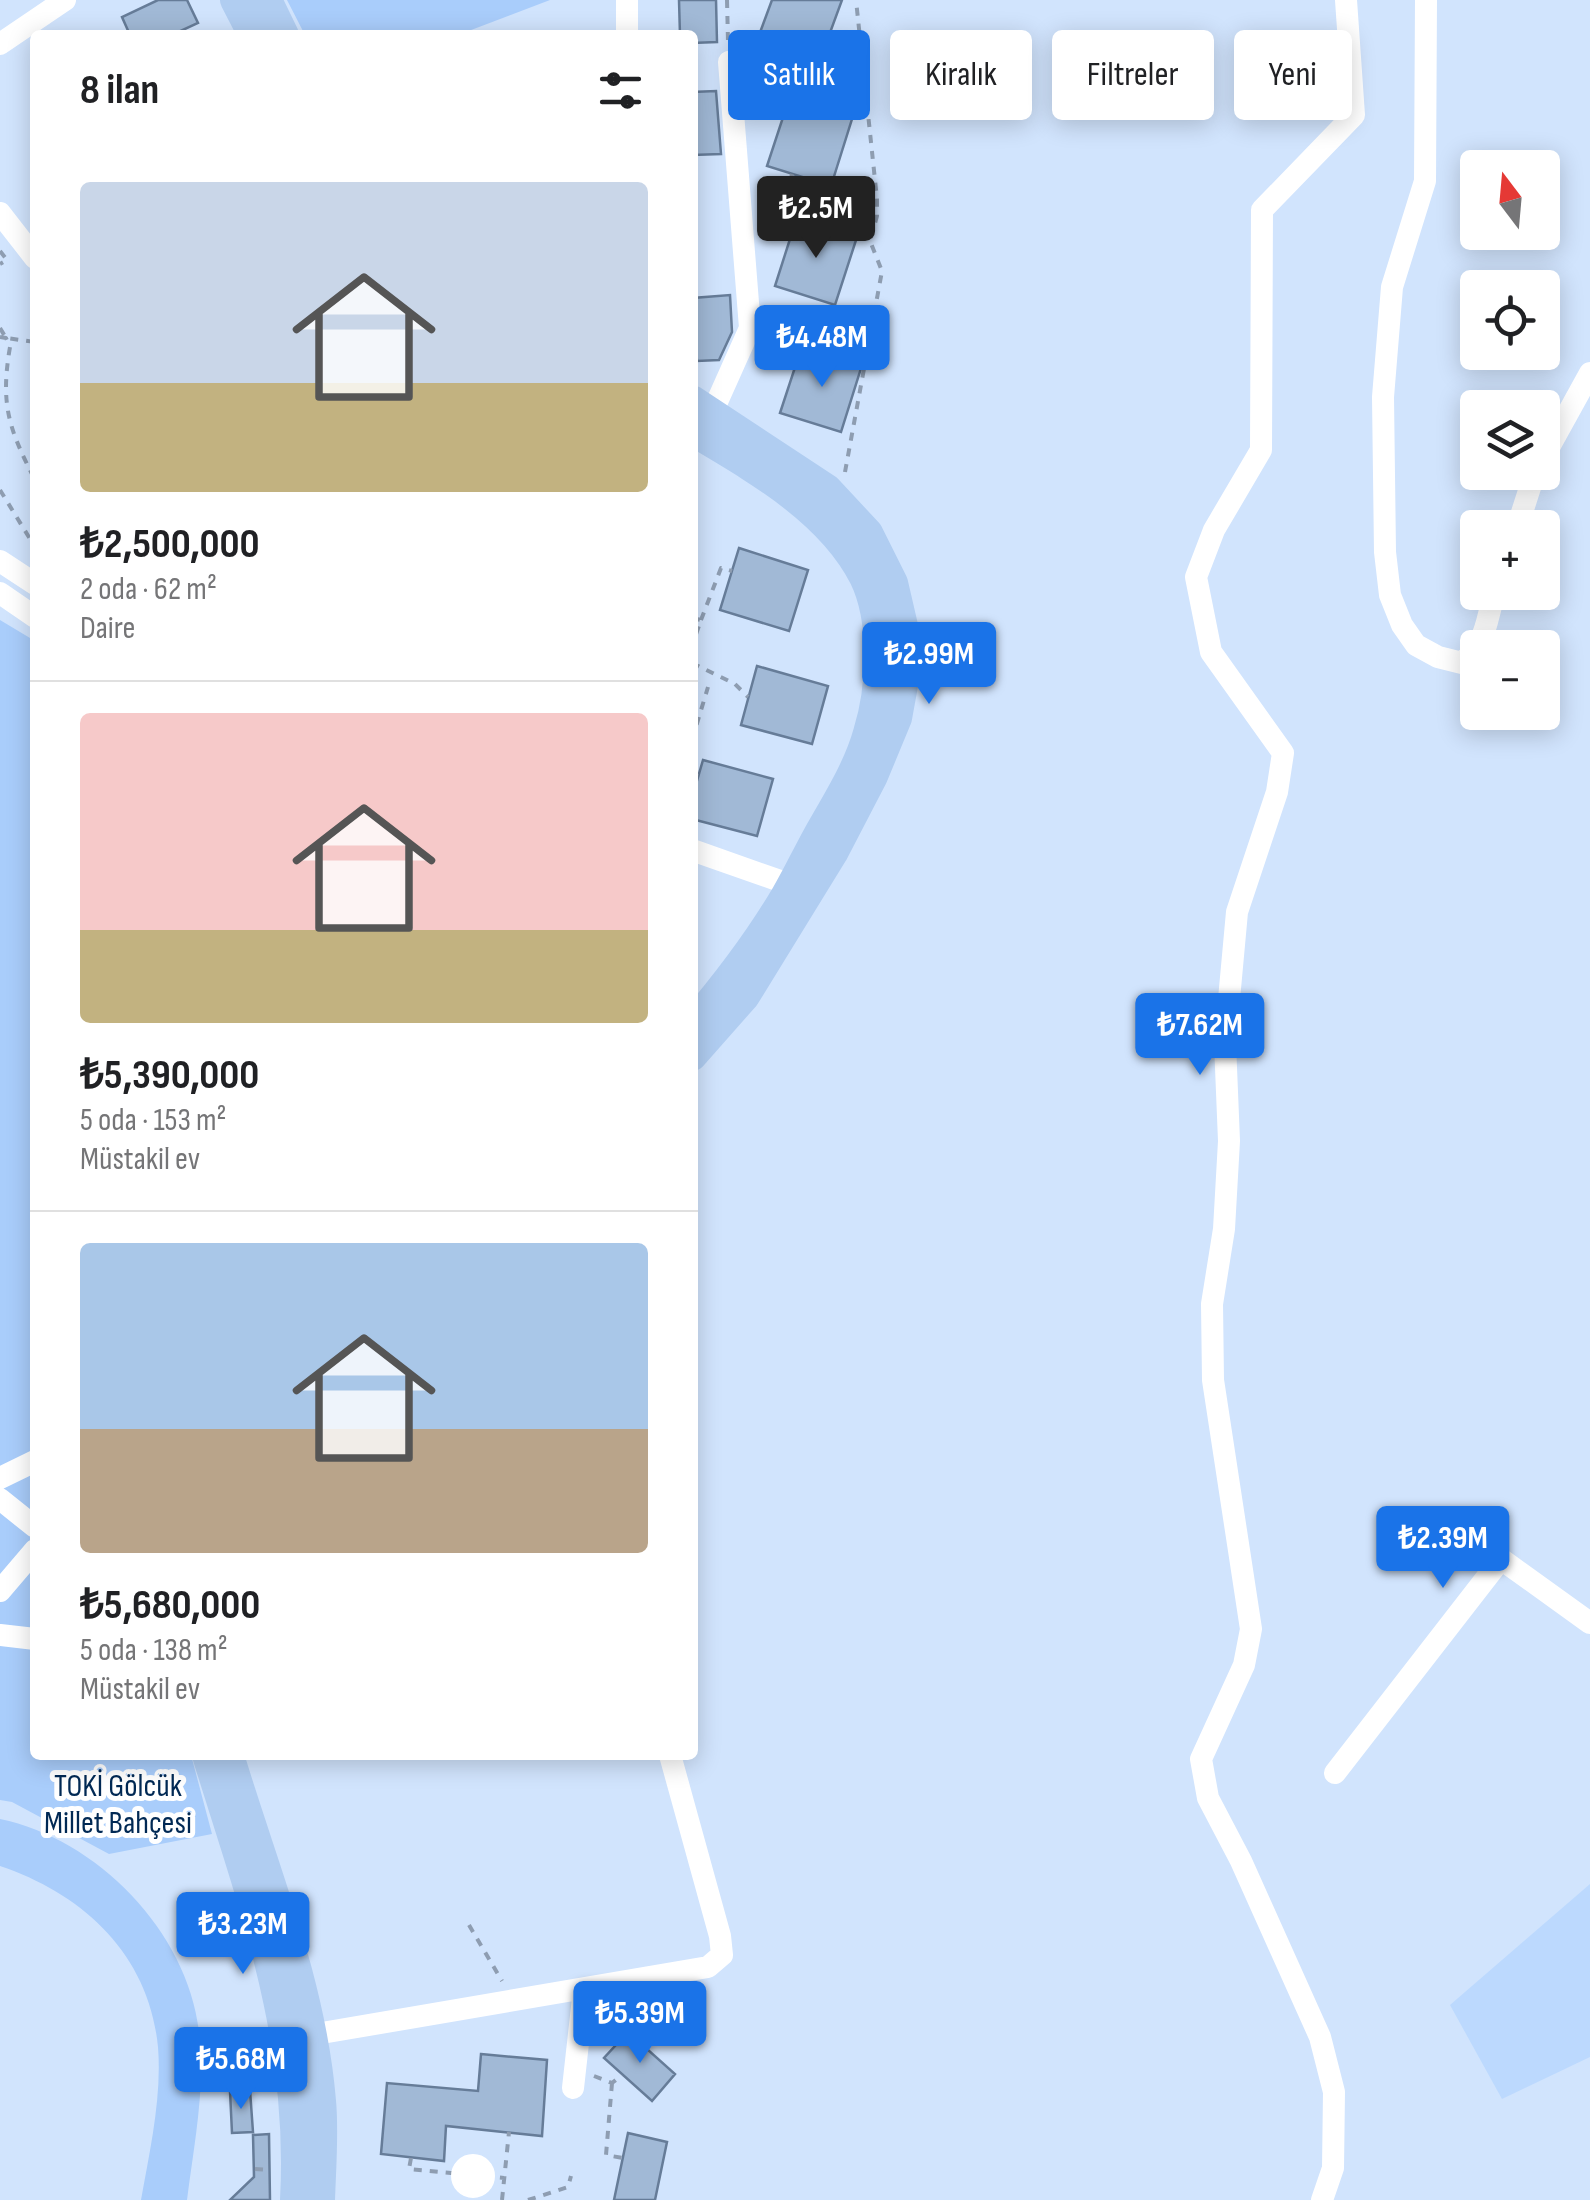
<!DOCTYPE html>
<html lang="tr">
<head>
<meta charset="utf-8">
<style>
	:root { --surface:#fff; --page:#f6f6f6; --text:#202124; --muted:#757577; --line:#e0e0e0; --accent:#1a73e8 }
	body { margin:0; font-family:"Sofia Sans Condensed",sans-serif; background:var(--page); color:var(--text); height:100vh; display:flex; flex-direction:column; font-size:38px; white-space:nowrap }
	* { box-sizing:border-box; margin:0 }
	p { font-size:32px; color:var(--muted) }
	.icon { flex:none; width:55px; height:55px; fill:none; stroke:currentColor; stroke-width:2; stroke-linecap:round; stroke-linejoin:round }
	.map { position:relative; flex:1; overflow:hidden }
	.details { position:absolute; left:30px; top:30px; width:668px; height:1730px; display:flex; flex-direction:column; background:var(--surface); border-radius:10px; box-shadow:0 5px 25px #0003 }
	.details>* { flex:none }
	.hud { position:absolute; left:728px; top:30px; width:712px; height:90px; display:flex; gap:20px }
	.needle { width:65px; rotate:344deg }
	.controls { position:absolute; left:1460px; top:150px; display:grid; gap:20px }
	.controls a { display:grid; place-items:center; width:100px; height:100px; border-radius:10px; background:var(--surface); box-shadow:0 5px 25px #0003; font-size:50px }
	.price { position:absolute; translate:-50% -85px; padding:0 22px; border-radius:10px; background:var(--accent); color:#fff; font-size:32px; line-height:65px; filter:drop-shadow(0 2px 5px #0008) }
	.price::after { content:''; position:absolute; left:50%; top:60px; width:30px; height:22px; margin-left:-15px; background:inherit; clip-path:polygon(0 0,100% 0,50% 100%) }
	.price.current { background:#222; color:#fff }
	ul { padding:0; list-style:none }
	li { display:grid; align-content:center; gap:20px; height:530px; padding:0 50px }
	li+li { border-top:2px solid var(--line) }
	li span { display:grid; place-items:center; height:310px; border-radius:10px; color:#555 }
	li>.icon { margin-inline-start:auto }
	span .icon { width:180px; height:180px; fill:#fffc; stroke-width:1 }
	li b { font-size:42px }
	h2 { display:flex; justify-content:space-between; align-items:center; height:120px; padding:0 50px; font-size:42px }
	.chip { padding:0 35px; border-radius:10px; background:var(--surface); box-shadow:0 5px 25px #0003; font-size:35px; line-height:90px }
	.chip.current { background:var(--accent); color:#fff }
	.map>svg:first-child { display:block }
	.built { fill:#bcd9fe }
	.green { fill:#a9cdfb }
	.building { fill:#a1b9d6; stroke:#667c98; stroke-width:2.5 }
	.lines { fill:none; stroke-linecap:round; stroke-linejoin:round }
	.path { stroke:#8e9db1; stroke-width:4; stroke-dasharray:8 8; stroke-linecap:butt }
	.minor { stroke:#fff; stroke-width:22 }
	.major { stroke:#b0cdf1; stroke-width:30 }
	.labels { text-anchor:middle; stroke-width:10; stroke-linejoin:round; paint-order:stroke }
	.park-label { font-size:32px; fill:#012954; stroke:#fff }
</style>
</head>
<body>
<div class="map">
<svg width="1590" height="2200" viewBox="0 0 1590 2200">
	<rect width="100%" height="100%" fill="#d1e4fd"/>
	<path class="built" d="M 1590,1884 L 1590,2057 L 1502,2099 L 1450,2005 Z"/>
	<path class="green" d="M 287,0 L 550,0 L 458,35 L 305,35 Z
		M 0,620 L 35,641 L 35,1755 L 191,1755 L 212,1834 L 109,1854 L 12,1802 L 0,1800 Z
		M 0,1819 C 97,1839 187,1931 199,2031 C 206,2086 194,2145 187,2200 L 141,2200 C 150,2150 162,2097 158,2047 C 149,1954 83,1894 0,1866 Z"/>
	<path class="building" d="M 158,0 L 187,0 L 198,23 L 172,35 L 130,35 L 122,17 Z
		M 679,0 L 716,0 L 717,42 L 692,43 L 692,35 L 680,35 Z
		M 772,0 L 842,0 L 820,60 L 758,38 Z
		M 716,91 L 721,154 L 692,155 L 692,92 Z
		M 789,99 L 852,119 L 831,186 L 767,166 Z
		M 797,217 L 857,237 L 835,305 L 775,286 Z
		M 730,295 L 732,332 L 719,360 L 697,361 L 693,298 Z
		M 800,352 L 816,357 L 825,353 L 862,365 L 841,432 L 780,413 Z
		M 739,548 L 808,570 L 789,631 L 720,610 Z
		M 757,666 L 828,686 L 812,744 L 741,725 Z
		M 703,760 L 773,779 L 757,836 L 692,819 L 692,798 Z
		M 628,2032 L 675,2074 L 652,2101 L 604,2058 Z
		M 481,2054 L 547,2060 L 542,2136 L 446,2126 L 444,2161 L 381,2154 L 387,2083 L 478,2091 Z
		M 250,2090 L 253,2132 L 232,2133 L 230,2091 Z
		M 628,2133 L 667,2142 L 655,2200 L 614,2200 Z
		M 269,2134 L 270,2200 L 230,2200 L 254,2177 L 253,2135 Z"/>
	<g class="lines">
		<path class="path" d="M 727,0 L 728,41
			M 752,64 L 762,64 L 789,53 L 826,70 L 861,69
			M 758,183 L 772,193 L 877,216
			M 787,197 L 792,174
			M 0,251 L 7,260 L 0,264
			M 0,328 L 6,338 L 35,342
			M 0,337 L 6,338 L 10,347 C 0,405 9,429 35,480
			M 845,472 L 882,271 L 870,241 L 877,216 L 877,199 L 856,0
			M 0,490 L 35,547
			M 692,618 L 701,620 L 692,646
			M 701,620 L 721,568 L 732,571
			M 692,663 L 735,684 L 748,697
			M 692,740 L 708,687
			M 692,774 L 698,776
			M 469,1925 L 502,1981
			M 594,2076 L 612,2083 L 622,2075
			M 612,2083 L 606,2155 L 623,2158
			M 411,2158 L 409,2169 L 462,2174
			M 255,2169 L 270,2170
			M 484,2176 L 504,2178
			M 502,2200 L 509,2132
			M 528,2200 L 568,2187 L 571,2176"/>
		<path class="minor" d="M 627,0 L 627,35
			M 1426,0 L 1425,181 L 1392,287 L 1383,397 L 1385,552 L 1390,595 L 1402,625 L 1416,645 L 1438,657 L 1462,663 C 1488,640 1485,623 1495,592
			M 0,44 L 65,0
			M 0,213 L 35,258
			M 750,328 L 770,325 L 815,342
			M 712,413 L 750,328 L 729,62
			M 1542,460 L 1590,373
			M 1517,528 L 1535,472
			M 0,561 L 35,584
			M 0,593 L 35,617
			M 692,850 L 803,889
			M 0,1478 L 35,1461
			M 0,1499 L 35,1527
			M 0,1591 L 35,1550
			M 0,1635 L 35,1639
			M 1335,1773 L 1501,1559 L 1590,1623
			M 310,2035 L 708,1967 L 722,1955 L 720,1936 L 670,1755
			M 573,2088 L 584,1989
			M462 2176a11 11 0 1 1 22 0a11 11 0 1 1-22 0Z
			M 1322,2200 L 1333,2168 L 1334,2092 L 1320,2037 L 1241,1861 L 1208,1798 L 1201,1759 L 1244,1665 L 1251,1629 L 1213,1380 L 1212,1304 L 1224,1229 L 1229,1141 L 1225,1043 L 1237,912 L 1277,792 L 1283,753 L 1211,652 L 1196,577 L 1214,530 L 1261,450 L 1262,210 L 1354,115 L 1346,0"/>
		<path class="major" d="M 235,0 L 253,35
			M 267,0 L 284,35
			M 692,400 L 827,489 L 868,533 L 893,583 L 909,652 L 897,718 L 873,776 L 833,853 L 745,996 L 692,1056
			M 692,431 C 754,468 830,510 864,577 C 885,620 882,688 868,733 C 858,769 836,803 818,835 C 807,855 797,876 786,895 C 759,941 726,984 692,1024
			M 207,1755 C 254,1907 304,2037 295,2200
			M 229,1755 C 263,1869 311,1981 321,2101 C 324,2133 321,2167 320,2200"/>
	</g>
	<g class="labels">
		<g class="park-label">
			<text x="118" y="1796">TOKİ Gölcük<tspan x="118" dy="37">Millet Bahçesi</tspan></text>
		</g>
	</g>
</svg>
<div class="controls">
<a><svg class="needle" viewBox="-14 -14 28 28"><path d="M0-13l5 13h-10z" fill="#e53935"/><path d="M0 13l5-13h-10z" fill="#757577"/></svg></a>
<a><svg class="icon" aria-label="locate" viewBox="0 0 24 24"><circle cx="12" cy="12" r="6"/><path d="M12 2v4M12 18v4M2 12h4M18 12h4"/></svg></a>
<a><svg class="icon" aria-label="layers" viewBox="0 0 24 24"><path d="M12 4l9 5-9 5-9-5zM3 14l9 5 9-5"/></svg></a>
<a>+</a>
<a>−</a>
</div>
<b class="price current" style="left:816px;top:261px">₺2.5M</b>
<b class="price" style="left:822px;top:390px">₺4.48M</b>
<b class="price" style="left:929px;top:707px">₺2.99M</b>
<b class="price" style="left:1200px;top:1078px">₺7.62M</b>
<b class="price" style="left:1443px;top:1591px">₺2.39M</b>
<b class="price" style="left:243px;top:1977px">₺3.23M</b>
<b class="price" style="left:640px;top:2066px">₺5.39M</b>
<b class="price" style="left:241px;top:2112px">₺5.68M</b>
<div class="hud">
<a class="chip current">Satılık</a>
<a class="chip">Kiralık</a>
<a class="chip">Filtreler</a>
<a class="chip">Yeni</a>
</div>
<section class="details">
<h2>8 ilan<svg class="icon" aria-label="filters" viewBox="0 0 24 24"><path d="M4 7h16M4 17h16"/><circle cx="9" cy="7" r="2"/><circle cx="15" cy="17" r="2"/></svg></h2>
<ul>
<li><span style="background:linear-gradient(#c9d6e8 65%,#c2b280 0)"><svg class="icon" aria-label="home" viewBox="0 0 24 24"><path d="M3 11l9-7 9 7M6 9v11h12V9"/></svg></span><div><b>₺2,500,000</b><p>2 oda · 62 m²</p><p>Daire</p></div></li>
<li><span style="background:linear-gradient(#f6c9c9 70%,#c2b280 0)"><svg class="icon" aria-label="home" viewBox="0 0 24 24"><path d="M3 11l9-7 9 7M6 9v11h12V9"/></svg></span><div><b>₺5,390,000</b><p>5 oda · 153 m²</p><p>Müstakil ev</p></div></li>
<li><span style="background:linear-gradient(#a9c7e8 60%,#b9a48a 0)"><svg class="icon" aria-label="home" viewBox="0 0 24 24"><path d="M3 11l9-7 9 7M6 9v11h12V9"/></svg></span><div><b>₺5,680,000</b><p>5 oda · 138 m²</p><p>Müstakil ev</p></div></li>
</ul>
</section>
</div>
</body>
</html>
